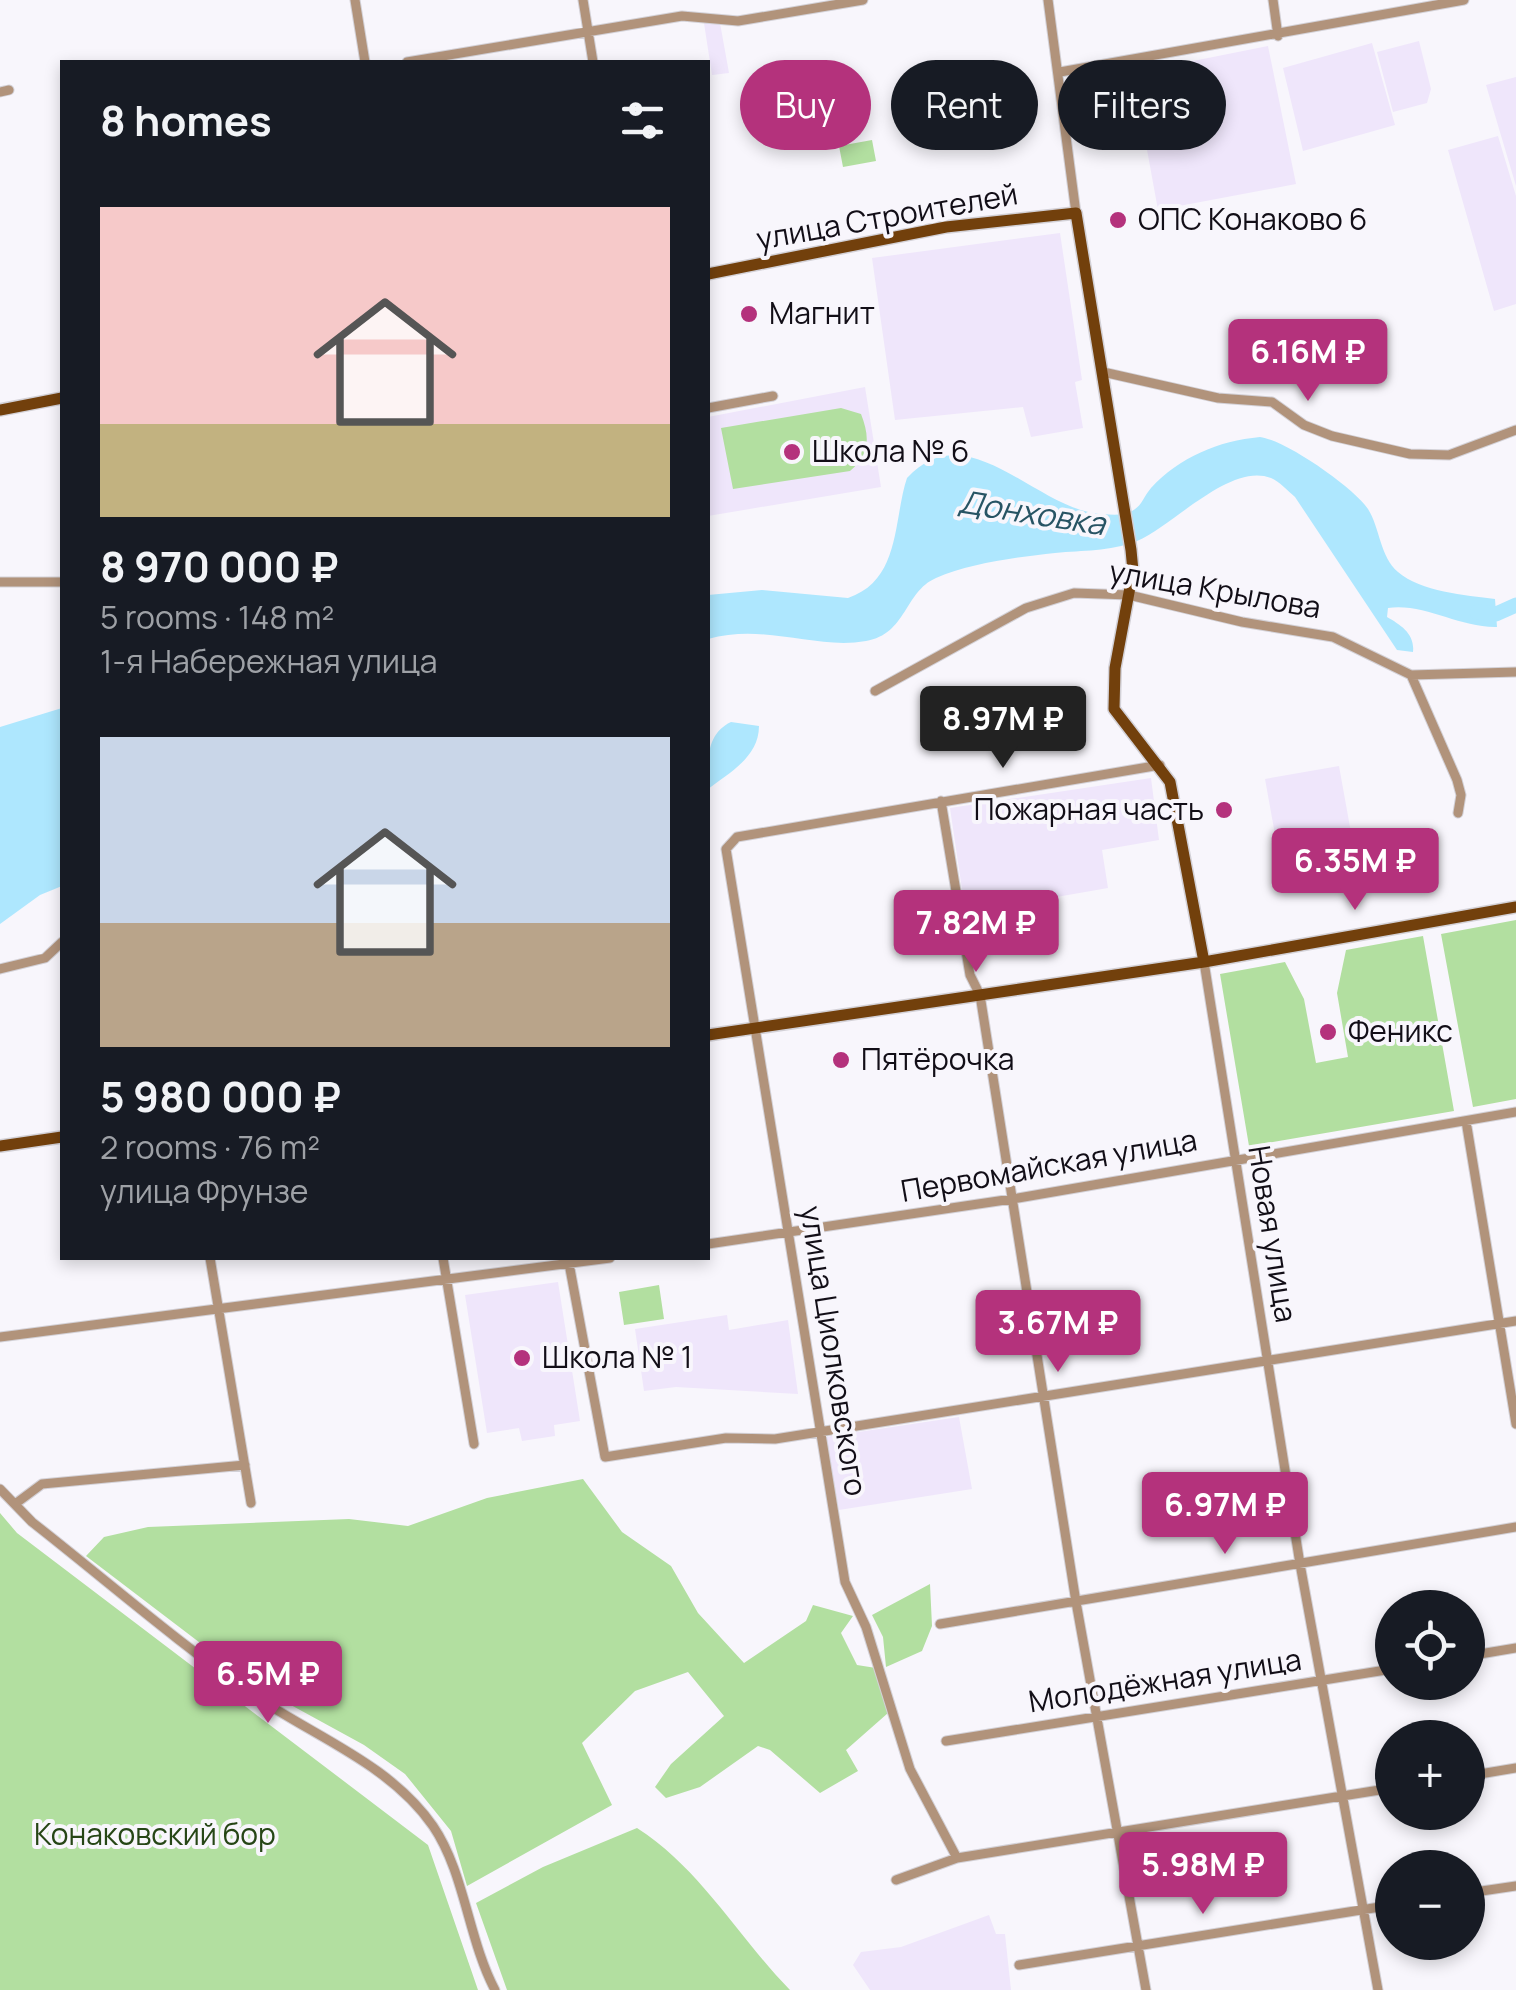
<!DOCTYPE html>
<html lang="en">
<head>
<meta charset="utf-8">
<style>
	:root { --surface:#171b24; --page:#20242c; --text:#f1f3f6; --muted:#9ea1a6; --accent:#b4327c }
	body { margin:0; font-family:Manrope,sans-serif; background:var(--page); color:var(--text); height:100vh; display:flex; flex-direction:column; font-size:38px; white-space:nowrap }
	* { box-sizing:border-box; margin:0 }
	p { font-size:32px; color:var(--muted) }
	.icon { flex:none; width:55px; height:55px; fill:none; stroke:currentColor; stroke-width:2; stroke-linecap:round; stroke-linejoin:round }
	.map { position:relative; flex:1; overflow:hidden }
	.drawer { position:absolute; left:60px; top:60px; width:650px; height:1200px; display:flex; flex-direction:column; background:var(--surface); border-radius:0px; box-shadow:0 5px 15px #0003 }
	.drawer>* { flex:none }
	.guide { position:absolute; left:740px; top:60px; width:625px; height:90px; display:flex; gap:20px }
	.controls { position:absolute; left:1375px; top:1590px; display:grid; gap:20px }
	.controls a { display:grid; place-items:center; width:110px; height:110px; border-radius:50%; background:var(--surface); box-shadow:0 5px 15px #0003; font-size:50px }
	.price { position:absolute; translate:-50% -85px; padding:0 22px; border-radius:10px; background:var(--accent); color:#fff; font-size:32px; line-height:65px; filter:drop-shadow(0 2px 5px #0008) }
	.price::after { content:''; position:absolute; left:50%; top:60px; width:30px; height:22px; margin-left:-15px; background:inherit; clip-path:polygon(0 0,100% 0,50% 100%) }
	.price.on { background:#222; color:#fff }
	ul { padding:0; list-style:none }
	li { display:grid; align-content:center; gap:20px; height:530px; padding:0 40px }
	li span { display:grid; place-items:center; height:310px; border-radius:0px; color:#555 }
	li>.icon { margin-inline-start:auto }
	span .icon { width:180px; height:180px; fill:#fffc; stroke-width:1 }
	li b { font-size:42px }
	h2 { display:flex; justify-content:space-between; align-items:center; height:120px; padding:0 40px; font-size:42px }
	.chip { padding:0 35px; border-radius:45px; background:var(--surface); box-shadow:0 5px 15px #0003; font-size:35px; line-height:90px }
	.chip.on { background:var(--accent); color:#fff }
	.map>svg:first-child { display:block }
	.built { fill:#efe6fb }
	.green { fill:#b2dfa0 }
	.water { fill:#aee7fe }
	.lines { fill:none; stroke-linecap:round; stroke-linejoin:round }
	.river { stroke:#aee7fe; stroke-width:15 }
	.minor-casing { stroke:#d3d1d7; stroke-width:11 }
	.major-casing { stroke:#d3d1d7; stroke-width:14 }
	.minor { stroke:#b1937b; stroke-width:9 }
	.major { stroke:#72400c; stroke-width:11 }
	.poi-dot { fill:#b4327c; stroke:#f8f6fc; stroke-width:4 }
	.labels { text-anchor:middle; stroke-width:8; stroke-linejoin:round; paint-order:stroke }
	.street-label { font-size:30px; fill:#120e17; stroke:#f8f6fc }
	.poi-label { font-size:30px; fill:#120e17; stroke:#f8f6fc; text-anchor:start }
	.park-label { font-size:30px; fill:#264616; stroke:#f8f6fc }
	.water-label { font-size:32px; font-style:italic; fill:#275464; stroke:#f8f6fc }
</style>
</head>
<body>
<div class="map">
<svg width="1516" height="1990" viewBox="0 0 1516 1990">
	<rect width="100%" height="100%" fill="#f8f6fc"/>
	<path class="built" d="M 704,23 L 720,23 L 729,73 L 712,75 Z
		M 1419,41 L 1431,89 L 1427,103 L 1393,112 L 1377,52 Z
		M 1372,43 L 1395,125 L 1303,151 L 1283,68 Z
		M 1268,46 L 1296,184 L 1158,210 L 1133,73 Z
		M 1516,77 L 1516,186 L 1486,85 Z
		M 1498,136 L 1516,196 L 1516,304 L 1494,311 L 1448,150 Z
		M 1060,233 L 1082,380 L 1075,382 L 1083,428 L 1031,437 L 1023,407 L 895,420 L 872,258 Z
		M 865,387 L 881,487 L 708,516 L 708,417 Z
		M 1339,766 L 1359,877 L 1285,890 L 1265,779 Z
		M 1151,778 L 1159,840 L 1102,850 L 1108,888 L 1028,902 L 1030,919 L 995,925 L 993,918 L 967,923 L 950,808 Z
		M 558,1282 L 580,1421 L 554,1425 L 555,1436 L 522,1441 L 519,1428 L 487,1433 L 465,1295 Z
		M 727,1315 L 729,1330 L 788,1320 L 798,1394 L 676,1387 L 644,1391 L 635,1329 Z
		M 959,1417 L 972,1489 L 839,1510 L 825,1437 Z
		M 989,1915 L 996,1934 L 1005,1934 L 1011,1990 L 870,1990 L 853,1965 L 861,1952 L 901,1947 Z"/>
	<path class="green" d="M 872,140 L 876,161 L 843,167 L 839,146 Z
		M 841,408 L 861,414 C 870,437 870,454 850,471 L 733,489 L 721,428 Z
		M 1516,920 L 1516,1099 L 1473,1107 L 1441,934 Z
		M 1423,936 L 1454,1111 L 1249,1146 L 1220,974 L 1285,962 L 1304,999 L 1316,1063 L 1348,1057 L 1337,993 L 1346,950 Z
		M 659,1285 L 664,1319 L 624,1325 L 619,1292 Z
		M 583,1479 L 622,1532 L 671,1566 L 698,1613 L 744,1663 L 806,1621 L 813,1605 L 853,1616 L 841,1633 L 857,1665 L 876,1668 L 888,1713 L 846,1750 L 858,1771 L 820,1793 L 770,1750 L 758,1746 L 700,1787 L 666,1798 L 655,1787 L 671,1764 L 724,1716 L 688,1672 L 635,1691 L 582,1743 L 612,1805 L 467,1886 L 451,1831 L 405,1774 L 364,1745 L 258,1687 L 86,1556 L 104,1537 L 148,1527 L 349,1519 L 408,1526 L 487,1498 Z
		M 0,1513 L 17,1533 L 428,1845 L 478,1990 L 0,1990 Z
		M 930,1584 L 932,1626 L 922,1651 L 886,1667 L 883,1637 L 872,1615 Z
		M 637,1828 C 701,1869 738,1937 790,1990 L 507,1990 L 476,1903 L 543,1867 Z"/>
	<path class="water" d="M 1260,437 C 1285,440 1353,487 1368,509 C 1380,528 1380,557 1398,572 C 1421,592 1465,595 1495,599 L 1497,627 C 1459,628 1425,603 1388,608 L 1387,617 C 1401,625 1415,634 1413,652 L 1397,650 L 1295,497 C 1288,491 1279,481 1271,478 C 1230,462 1173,526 1137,541 C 1108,552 1084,550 1055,553 C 1018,557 970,563 936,578 C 904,592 907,634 866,641 C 816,650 765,623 708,639 L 708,595 L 762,590 L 848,598 C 901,580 893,520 907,478 C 966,414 1032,504 1094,513 C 1105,514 1121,517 1132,511 C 1142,506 1144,496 1151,488 C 1180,457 1218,441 1260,437 Z
		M 62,708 L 62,886 L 40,895 L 0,924 L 0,727 Z
		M 731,722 L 759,726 C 759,757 729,773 708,789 C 707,765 705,734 731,722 Z"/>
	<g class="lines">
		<path class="river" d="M 1477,612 L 1496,614 L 1516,605"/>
		<g class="minor-casing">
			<path id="minor" d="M 355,0 L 365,62
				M 583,0 L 593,62
				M 1048,0 L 1076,213
				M 1273,0 L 1278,36
				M 407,62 L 682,16 L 738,21 L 863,0
				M 1060,72 L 1464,0
				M 0,92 L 9,90
				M 1103,372 L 1218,398 L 1272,402 L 1304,425 L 1332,436 L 1410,454 L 1449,455 L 1516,430
				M 708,408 L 773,396
				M 0,582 L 62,582
				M 1411,675 L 1516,672
				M 875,691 L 1026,608 L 1074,593 L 1129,595 L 1242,622 L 1333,637 L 1411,675 L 1457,780 L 1461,795 L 1458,813
				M 941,801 L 970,975 L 980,995 L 1076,1602 L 1146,1990
				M 1204,962 L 1300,1564 L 1378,1990
				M 0,969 L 45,958 L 62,942
				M 1466,1121 L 1516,1424
				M 708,1244 L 1012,1199 L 1516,1112
				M 210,1258 L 251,1503
				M 443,1258 L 474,1444
				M 568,1258 L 605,1457 L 726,1438 L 775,1439 L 1516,1321
				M 0,1337 L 610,1258
				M 0,1489 L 32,1522 C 106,1580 178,1643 255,1696 C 315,1737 390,1764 433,1826 C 465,1873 468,1939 495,1990
				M 15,1504 L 42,1484 L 245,1465
				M 940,1624 L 1516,1527
				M 1468,1656 L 1516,1648
				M 946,1741 L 1392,1669
				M 1468,1776 L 1516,1768
				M 957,1858 L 910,1769 L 866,1627 L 845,1582 L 726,849 L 737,837 L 1160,765
				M 896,1880 L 957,1858 L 1392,1788
				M 1468,1893 L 1516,1886
				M 1019,1965 L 1392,1905"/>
		</g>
		<g class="major-casing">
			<path id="major" d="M 708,274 L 946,227 L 1076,213 L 1131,550 L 1133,571 L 1115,668 L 1114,709 L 1170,782 L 1204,962
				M 0,410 L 62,398
				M 708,1035 L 1204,962 L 1516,907
				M 0,1146 L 62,1137"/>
		</g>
		<use href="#minor" class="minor"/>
		<use href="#major" class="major"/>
	</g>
	<g class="poi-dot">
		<circle cx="1118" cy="220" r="10"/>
		<circle cx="749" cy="314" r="10"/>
		<circle cx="792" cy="452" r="10"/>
		<circle cx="1224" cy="810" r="10"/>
		<circle cx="1328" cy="1032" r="10"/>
		<circle cx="841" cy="1060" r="10"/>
		<circle cx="522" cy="1358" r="10"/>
	</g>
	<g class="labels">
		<g class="street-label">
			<text transform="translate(887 217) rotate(-10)" y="10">улица Строителей</text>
			<text transform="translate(1215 590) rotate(10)" y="10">улица Крылова</text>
			<text transform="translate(1049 1166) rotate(-10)" y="10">Первомайская улица</text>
			<text transform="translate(1272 1234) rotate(81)" y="10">Новая улица</text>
			<text transform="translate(833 1351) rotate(81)" y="10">улица Циолковского</text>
			<text transform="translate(1165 1681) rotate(-9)" y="10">Молодёжная улица</text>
		</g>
		<g class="poi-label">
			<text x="1138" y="230">ОПС Конаково 6</text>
			<text x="769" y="324">Магнит</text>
			<text x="812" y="462">Школа № 6</text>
			<text x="1204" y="820" text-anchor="end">Пожарная часть</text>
			<text x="1348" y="1042">Феникс</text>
			<text x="861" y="1070">Пятёрочка</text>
			<text x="542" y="1368">Школа № 1</text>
		</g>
		<g class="park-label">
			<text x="155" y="1845">Конаковский бор</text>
		</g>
		<g class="water-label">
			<text transform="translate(1032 513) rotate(9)" y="11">Донховка</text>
		</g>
	</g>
</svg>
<div class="controls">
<a><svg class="icon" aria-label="locate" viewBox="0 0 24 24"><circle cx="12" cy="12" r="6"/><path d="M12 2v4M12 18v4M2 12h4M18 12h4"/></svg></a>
<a>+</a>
<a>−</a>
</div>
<b class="price" style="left:1308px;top:404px">6.16M ₽</b>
<b class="price on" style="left:1003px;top:771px">8.97M ₽</b>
<b class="price" style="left:1355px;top:913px">6.35M ₽</b>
<b class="price" style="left:976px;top:975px">7.82M ₽</b>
<b class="price" style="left:1058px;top:1375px">3.67M ₽</b>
<b class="price" style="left:1225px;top:1557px">6.97M ₽</b>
<b class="price" style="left:268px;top:1726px">6.5M ₽</b>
<b class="price" style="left:1203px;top:1917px">5.98M ₽</b>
<div class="guide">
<a class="chip on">Buy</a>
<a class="chip">Rent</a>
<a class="chip">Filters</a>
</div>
<section class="drawer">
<h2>8 homes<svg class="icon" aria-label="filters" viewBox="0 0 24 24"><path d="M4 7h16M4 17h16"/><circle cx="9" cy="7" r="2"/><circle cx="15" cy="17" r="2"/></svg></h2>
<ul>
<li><span style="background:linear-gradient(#f6c9c9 70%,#c2b280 0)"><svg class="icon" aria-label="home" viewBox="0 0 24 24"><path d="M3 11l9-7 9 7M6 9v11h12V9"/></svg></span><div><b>8 970 000 ₽</b><p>5 rooms · 148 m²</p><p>1-я Набережная улица</p></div></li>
<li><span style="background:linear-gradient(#c9d6e8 60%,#b9a48a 0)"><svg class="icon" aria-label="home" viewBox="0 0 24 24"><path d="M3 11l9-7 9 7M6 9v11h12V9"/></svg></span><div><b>5 980 000 ₽</b><p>2 rooms · 76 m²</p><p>улица Фрунзе</p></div></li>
</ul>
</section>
</div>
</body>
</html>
